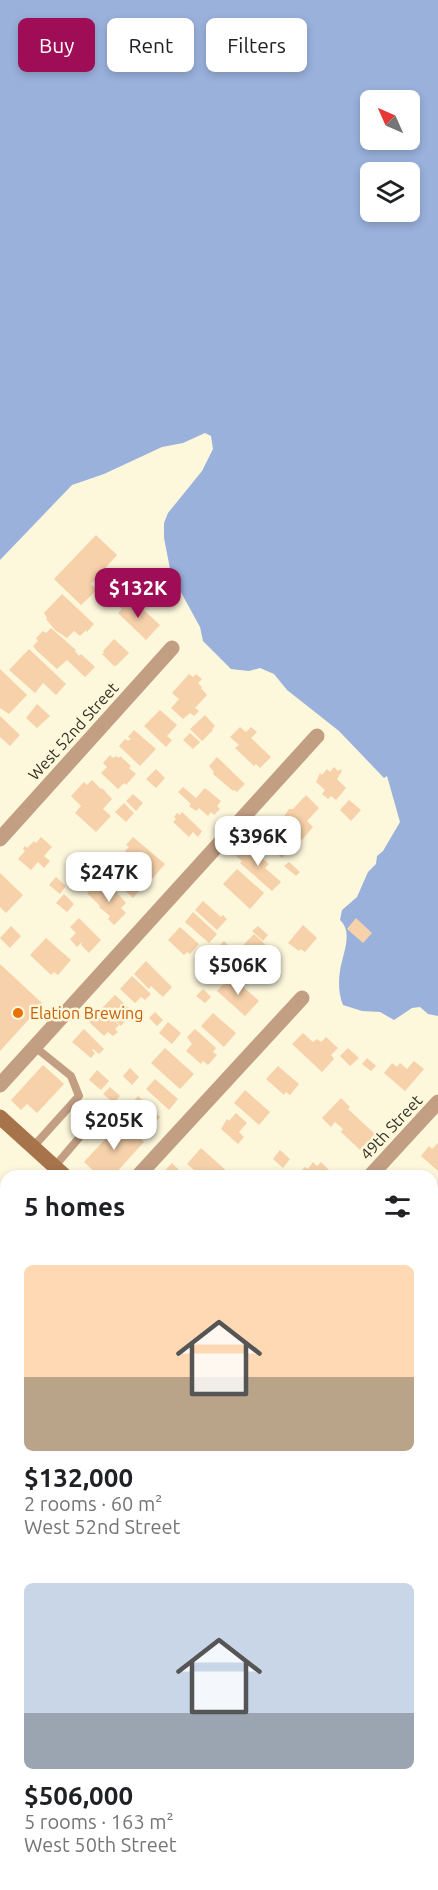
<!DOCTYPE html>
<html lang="en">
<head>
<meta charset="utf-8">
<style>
	:root { --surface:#fff; --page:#f6f6f6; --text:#202124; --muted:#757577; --accent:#9f0d56 }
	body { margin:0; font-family:Ubuntu,sans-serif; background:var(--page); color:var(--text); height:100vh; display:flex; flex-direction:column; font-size:22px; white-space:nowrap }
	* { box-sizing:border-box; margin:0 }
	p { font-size:20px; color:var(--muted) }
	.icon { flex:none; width:33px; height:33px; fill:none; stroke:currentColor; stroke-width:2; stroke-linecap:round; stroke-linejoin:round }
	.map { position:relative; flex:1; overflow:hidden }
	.side { position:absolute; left:0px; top:1170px; width:438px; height:720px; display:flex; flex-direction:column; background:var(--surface); border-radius:18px 18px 0 0; box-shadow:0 3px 9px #0003 }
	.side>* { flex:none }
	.banner { position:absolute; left:18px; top:18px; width:402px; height:54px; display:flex; gap:12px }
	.needle { width:39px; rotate:315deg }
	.tools { position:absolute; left:360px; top:90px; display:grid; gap:12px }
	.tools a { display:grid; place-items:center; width:60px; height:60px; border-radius:9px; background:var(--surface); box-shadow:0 3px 9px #0003; font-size:30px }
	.price { position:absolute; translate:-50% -51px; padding:0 14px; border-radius:12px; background:#fff; color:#222; font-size:20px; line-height:39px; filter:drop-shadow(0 2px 3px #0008) }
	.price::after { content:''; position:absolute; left:50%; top:36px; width:18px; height:14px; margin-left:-9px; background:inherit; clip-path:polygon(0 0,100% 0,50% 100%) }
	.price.current { background:var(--accent); color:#fff }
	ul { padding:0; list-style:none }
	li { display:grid; align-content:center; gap:12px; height:318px; padding:0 24px }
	li span { display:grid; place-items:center; height:186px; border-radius:9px; color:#555 }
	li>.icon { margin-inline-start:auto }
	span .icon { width:108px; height:108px; fill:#fffc; stroke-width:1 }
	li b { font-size:26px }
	h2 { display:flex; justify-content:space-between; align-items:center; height:72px; padding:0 24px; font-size:26px }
	.chip { padding:0 21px; border-radius:9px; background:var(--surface); box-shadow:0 3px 9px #0003; font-size:21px; line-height:54px }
	.chip.current { background:var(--accent); color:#fff }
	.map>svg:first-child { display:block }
	.water { fill:#9ab1dc; fill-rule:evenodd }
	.building { fill:#f6d1aa }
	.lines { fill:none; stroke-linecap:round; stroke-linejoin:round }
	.service { stroke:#c29e83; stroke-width:8 }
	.minor { stroke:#c29e83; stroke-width:15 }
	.tertiary { stroke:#c29e83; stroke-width:15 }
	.secondary { stroke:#a6734a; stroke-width:15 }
	.food-dot { fill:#e8710a; stroke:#fdf7dc; stroke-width:2 }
	.labels { text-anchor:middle; stroke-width:5; stroke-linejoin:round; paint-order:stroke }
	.street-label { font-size:16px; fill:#322f22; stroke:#fdf7dc }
	.food-label { font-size:16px; fill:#c56008; stroke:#fdf7dc; text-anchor:start }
</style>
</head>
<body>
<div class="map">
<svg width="438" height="1890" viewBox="0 0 438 1890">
	<rect width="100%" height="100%" fill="#fdf7dc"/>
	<path class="water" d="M 0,0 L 438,0 L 438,1016 L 428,1014 L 420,1007 L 412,1008 L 394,1020 L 380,1012 L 362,1011 L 343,1005 C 339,995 338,983 340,971 C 342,955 354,933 340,920 L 342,910 L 357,897 L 368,872 L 376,864 L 377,856 L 383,851 L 400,822 L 387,776 L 384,778 L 339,731 L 287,690 L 274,674 L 260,668 L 249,671 L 231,669 L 203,641 L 200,627 L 171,574 L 164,538 L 164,523 L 168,513 L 202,471 L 213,449 L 211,436 L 205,433 L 183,443 L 162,447 L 104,474 L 72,485 L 0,560 ZM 370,100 L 410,100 L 410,140 L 370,140 ZM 370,172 L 410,172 L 410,212 L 370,212 Z"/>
	<path class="building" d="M 96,535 L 117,555 L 91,584 L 97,590 L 81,605 L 54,579 Z
		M 62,594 L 94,624 L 87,632 L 86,630 L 80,636 L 74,631 L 67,638 L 55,630 L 46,619 L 47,618 L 44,613 Z
		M 132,599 L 160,625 L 146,640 L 118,613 L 122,609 L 119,606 L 125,600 L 128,603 Z
		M 51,628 L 76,650 L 75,651 L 79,656 L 81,654 L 95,667 L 85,677 L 67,660 L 57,669 L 37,651 L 33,646 L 38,641 L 36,638 L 43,631 L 46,633 Z
		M 114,639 L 129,653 L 117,665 L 114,666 L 102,654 L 104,653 L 103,651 Z
		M 29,649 L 66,684 L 56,695 L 43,683 L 35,693 L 9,670 Z
		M 0,669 L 27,695 L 9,714 L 0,708 Z
		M 189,674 L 193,677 L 196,674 L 202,679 L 198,683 L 202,687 L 201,688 L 207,695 L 195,708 L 199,711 L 194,716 L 190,713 L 183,719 L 171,708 L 179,699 L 172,693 Z
		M 37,704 L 50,716 L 37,728 L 26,718 Z
		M 160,710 L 177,725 L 167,736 L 172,740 L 166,747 L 144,726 Z
		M 205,715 L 215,726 L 212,729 L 213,730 L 202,741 L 190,729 Z
		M 0,716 L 20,735 L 10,746 L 0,737 Z
		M 240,727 L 246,732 L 251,727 L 257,732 L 251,738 L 271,757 L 260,768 L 256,764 L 254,766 L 235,748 L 239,745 L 230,737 Z
		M 134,730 L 156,749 L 140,766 L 119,746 L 125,739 L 128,741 L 131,739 L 128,737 Z
		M 190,733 L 200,742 L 193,749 L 183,740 Z
		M 110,755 L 113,758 L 116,756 L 119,758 L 120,756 L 131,766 L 129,768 L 136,774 L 126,785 L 124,783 L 118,789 L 101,773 L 107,767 L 103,763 Z
		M 217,757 L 245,784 L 237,792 L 234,790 L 233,791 L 213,774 L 214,772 L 209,766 Z
		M 334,767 L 338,771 L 340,769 L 342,771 L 337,779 L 346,788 L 336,800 L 331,796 L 328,799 L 322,794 L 325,790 L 316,782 L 320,773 L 322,775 L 327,769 L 330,772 Z
		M 156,769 L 165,778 L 156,788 L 146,779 Z
		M 92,780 L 101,789 L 102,788 L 112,799 L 103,809 L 111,816 L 96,832 L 75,813 L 81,806 L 71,796 L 84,782 L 87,785 Z
		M 183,787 L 196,798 L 205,788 L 221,801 L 217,806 L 220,809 L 214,815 L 211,812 L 208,816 L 199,808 L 196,811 L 189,806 L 191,804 L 178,792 Z
		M 133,794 L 143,803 L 136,811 L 126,801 Z
		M 306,795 L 319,808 L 307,821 L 313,827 L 302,840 L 281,821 L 289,809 L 293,809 Z
		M 349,800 L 361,810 L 351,821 L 340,810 Z
		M 124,803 L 134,813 L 126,822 L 115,812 Z
		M 182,812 L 202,831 L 198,837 L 193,832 L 189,837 L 173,822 L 176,819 L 174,817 L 177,813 L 180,815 Z
		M 269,826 L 292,846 L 282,858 L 259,838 Z
		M 41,837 L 52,847 L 44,856 L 50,861 L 44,868 L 38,862 L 31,870 L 18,859 L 25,851 L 23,849 L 25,846 L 27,848 L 34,841 L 36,843 Z
		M 133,837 L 165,864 L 152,879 L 130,858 L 131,857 L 125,851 L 129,847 L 126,845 Z
		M 246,844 L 269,864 L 265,868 L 281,882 L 272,891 L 240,863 L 242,861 L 236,856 Z
		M 289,862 L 300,872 L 296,876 L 284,866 Z
		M 92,863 L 104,874 L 94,884 L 82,873 Z
		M 124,864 L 146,883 L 133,898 L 111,878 L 113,877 L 110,875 L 114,869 L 117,872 Z
		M 237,869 L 264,893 L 250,909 L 223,884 Z
		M 0,873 L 23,895 L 6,913 L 0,907 Z
		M 56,877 L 66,886 L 60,894 L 49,885 Z
		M 95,885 L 102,892 L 108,886 L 111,888 L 112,887 L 126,903 L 121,908 L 126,913 L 114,925 L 108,919 L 110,916 L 99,907 L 100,906 L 87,893 Z
		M 64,894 L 74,904 L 67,912 L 56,903 Z
		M 203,901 L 221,917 L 223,915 L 227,919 L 217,930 L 195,910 Z
		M 193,912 L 217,934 L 209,943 L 185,922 Z
		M 79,918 L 101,940 L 89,953 L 81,945 L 83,941 L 77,947 L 70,939 L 76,933 L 70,927 Z
		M 356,918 L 372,933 L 363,943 L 347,929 Z
		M 303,925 L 317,938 L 305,952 L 300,949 L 299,951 L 288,943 Z
		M 11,926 L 21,936 L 10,948 L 0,938 Z
		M 258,926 L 268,935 L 263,941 L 252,931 Z
		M 180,927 L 199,944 L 190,954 L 187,952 L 184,955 L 168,940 Z
		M 254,934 L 270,949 L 254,964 L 239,949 Z
		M 46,938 L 71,960 L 58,975 L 54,972 L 51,975 L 30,955 Z
		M 224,941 L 232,949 L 224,957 L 216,949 Z
		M 146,961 L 172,987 L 163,997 L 151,986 L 149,989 L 134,974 Z
		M 0,964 L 43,1004 L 0,1051 Z
		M 132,976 L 151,994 L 145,1000 L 141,997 L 135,1003 L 120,989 Z
		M 231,976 L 259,1001 L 245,1016 L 217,991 Z
		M 203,989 L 211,997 L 205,1003 L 196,996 Z
		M 115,995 L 129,1008 L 124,1014 L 128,1018 L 121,1026 L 102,1008 Z
		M 101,1009 L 119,1025 L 115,1029 L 118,1032 L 113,1036 L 108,1032 L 104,1036 L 89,1022 Z
		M 155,1012 L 163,1020 L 157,1026 L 149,1018 Z
		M 213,1013 L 236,1033 L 224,1047 L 201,1026 Z
		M 168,1022 L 181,1033 L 172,1044 L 159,1033 Z
		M 84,1029 L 104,1049 L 99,1054 L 93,1049 L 92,1050 L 95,1053 L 91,1058 L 72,1042 Z
		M 195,1029 L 216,1048 L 213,1052 L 217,1055 L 208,1065 L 203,1061 L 201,1064 L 186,1051 L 192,1044 L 187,1037 Z
		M 303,1033 L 313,1042 L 317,1039 L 321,1042 L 326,1037 L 338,1048 L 331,1055 L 334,1059 L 322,1072 L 292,1044 Z
		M 165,1048 L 194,1074 L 180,1089 L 151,1063 Z
		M 348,1048 L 359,1058 L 350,1066 L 340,1056 Z
		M 367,1058 L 376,1066 L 371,1071 L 362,1064 Z
		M 414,1061 L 424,1069 L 405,1091 L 384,1073 L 392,1063 L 397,1067 L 400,1063 L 407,1069 Z
		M 43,1065 L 64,1084 L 37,1113 L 27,1104 L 21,1110 L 11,1100 Z
		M 278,1066 L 299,1084 L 290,1095 L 286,1092 L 284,1095 L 266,1079 Z
		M 130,1068 L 139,1077 L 132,1085 L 123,1076 Z
		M 97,1070 L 109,1081 L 101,1090 L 89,1080 Z
		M 155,1079 L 178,1099 L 169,1110 L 146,1089 Z
		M 110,1087 L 120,1096 L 114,1103 L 103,1094 Z
		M 245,1090 L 270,1112 L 259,1125 L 234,1103 Z
		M 138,1096 L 157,1113 L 156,1114 L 160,1117 L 149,1129 L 124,1106 L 127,1102 L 130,1105 Z
		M 341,1098 L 350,1107 L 348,1109 L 375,1134 L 360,1150 L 341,1132 L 343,1129 L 335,1122 L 331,1127 L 322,1118 Z
		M 97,1102 L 119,1121 L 103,1138 L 82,1119 Z
		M 236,1113 L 247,1123 L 239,1132 L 244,1137 L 238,1144 L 221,1129 L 227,1119 L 229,1121 Z
		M 122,1121 L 144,1142 L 113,1176 L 99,1176 L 84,1162 Z
		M 438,1143 L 438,1171 L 421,1156 L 429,1146 L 432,1149 Z
		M 201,1148 L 230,1174 L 228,1176 L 201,1176 L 187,1164 Z
		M 280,1150 L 290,1159 L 283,1168 L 273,1159 Z
		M 313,1162 L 317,1166 L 321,1162 L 335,1176 L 300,1176 L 297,1174 L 305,1167 L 308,1169 Z
		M 172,1163 L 180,1171 L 178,1173 L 181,1176 L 160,1176 Z
		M 432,1177 L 438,1183 L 438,1192 L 432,1187 Z
		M 6,1198 L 6,1232 L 0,1227 L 0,1204 Z
		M 432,1240 L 438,1246 L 438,1254 L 432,1260 Z
		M 0,1255 L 6,1260 L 6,1283 L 0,1278 Z
		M 435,1287 L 438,1289 L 438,1313 L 434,1318 L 432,1316 L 432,1290 Z
		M 0,1370 L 6,1376 L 6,1392 L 0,1399 Z
		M 0,1509 L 6,1514 L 6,1535 L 1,1540 L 0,1538 Z
		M 432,1570 L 438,1576 L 438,1583 L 432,1590 Z
		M 1,1614 L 6,1618 L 6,1640 L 0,1634 Z
		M 437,1671 L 438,1701 L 432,1708 L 432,1676 Z
		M 6,1722 L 6,1742 L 2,1738 L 4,1736 L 0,1732 L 0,1728 Z
		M 0,1751 L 6,1756 L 6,1777 L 0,1771 Z
		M 432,1789 L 438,1794 L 438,1828 L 432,1835 L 432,1820 L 433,1819 L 432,1817 Z
		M 24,1884 L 39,1884 L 46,1890 L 18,1890 Z
		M 69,1884 L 78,1884 L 84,1890 L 67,1890 L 69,1888 L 67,1886 Z
		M 100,1884 L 116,1884 L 122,1890 L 99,1890 L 101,1888 L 98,1886 Z
		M 214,1884 L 237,1884 L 243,1890 L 219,1890 Z
		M 340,1884 L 358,1884 L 364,1890 L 346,1890 Z
		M 371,1884 L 387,1884 L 381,1890 L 378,1890 Z"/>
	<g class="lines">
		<path class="service" d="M 33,1147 L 79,1096 L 71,1076 L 35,1047
			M 55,1166 L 84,1132
			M 432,1640 L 438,1645"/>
		<path class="minor" d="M 0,839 L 172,648
			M 0,1085 L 317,736
			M 138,1176 L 302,998
			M 370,1176 L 438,1102
			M 0,1326 L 6,1320
			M 432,1363 L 438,1357
			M 432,1613 L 438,1607
			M 0,1831 L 6,1825
			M 432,1868 L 438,1861
			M 179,1890 L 185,1884
			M 412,1890 L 417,1884"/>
		<path class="tertiary" d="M 0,1578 L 6,1572"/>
		<path class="secondary" d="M 0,1117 L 65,1176
			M 432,1513 L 438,1519"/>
	</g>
	<circle class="food-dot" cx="18" cy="1013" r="6"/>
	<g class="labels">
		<g class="street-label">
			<text transform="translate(73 731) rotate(-48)" y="6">West 52nd Street</text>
			<text transform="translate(391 1127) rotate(-47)" y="6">49th Street</text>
		</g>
		<g class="food-label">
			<text x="30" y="1019">Elation Brewing</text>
		</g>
	</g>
</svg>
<div class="tools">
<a><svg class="needle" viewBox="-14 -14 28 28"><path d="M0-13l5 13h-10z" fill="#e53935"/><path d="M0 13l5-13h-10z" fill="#757577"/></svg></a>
<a><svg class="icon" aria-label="layers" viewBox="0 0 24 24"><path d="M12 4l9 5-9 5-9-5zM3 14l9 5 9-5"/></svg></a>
</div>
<b class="price current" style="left:138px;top:619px">$132K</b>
<b class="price" style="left:258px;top:867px">$396K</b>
<b class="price" style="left:109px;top:903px">$247K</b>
<b class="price" style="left:238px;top:996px">$506K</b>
<b class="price" style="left:114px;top:1151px">$205K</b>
<div class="banner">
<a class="chip current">Buy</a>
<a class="chip">Rent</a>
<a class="chip">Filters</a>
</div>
<section class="side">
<h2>5 homes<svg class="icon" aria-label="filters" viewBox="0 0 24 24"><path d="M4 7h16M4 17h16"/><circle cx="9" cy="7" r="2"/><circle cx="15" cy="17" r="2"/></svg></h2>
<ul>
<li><span style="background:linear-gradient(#ffd9b3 60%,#b9a48a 0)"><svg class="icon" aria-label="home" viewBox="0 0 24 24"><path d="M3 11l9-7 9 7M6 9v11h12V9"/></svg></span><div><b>$132,000</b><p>2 rooms · 60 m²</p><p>West 52nd Street</p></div></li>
<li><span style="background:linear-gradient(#c9d6e8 70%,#9aa5b1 0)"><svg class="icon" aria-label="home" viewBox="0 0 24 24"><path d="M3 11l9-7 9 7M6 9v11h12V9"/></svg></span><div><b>$506,000</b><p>5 rooms · 163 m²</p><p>West 50th Street</p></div></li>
</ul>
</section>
</div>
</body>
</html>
